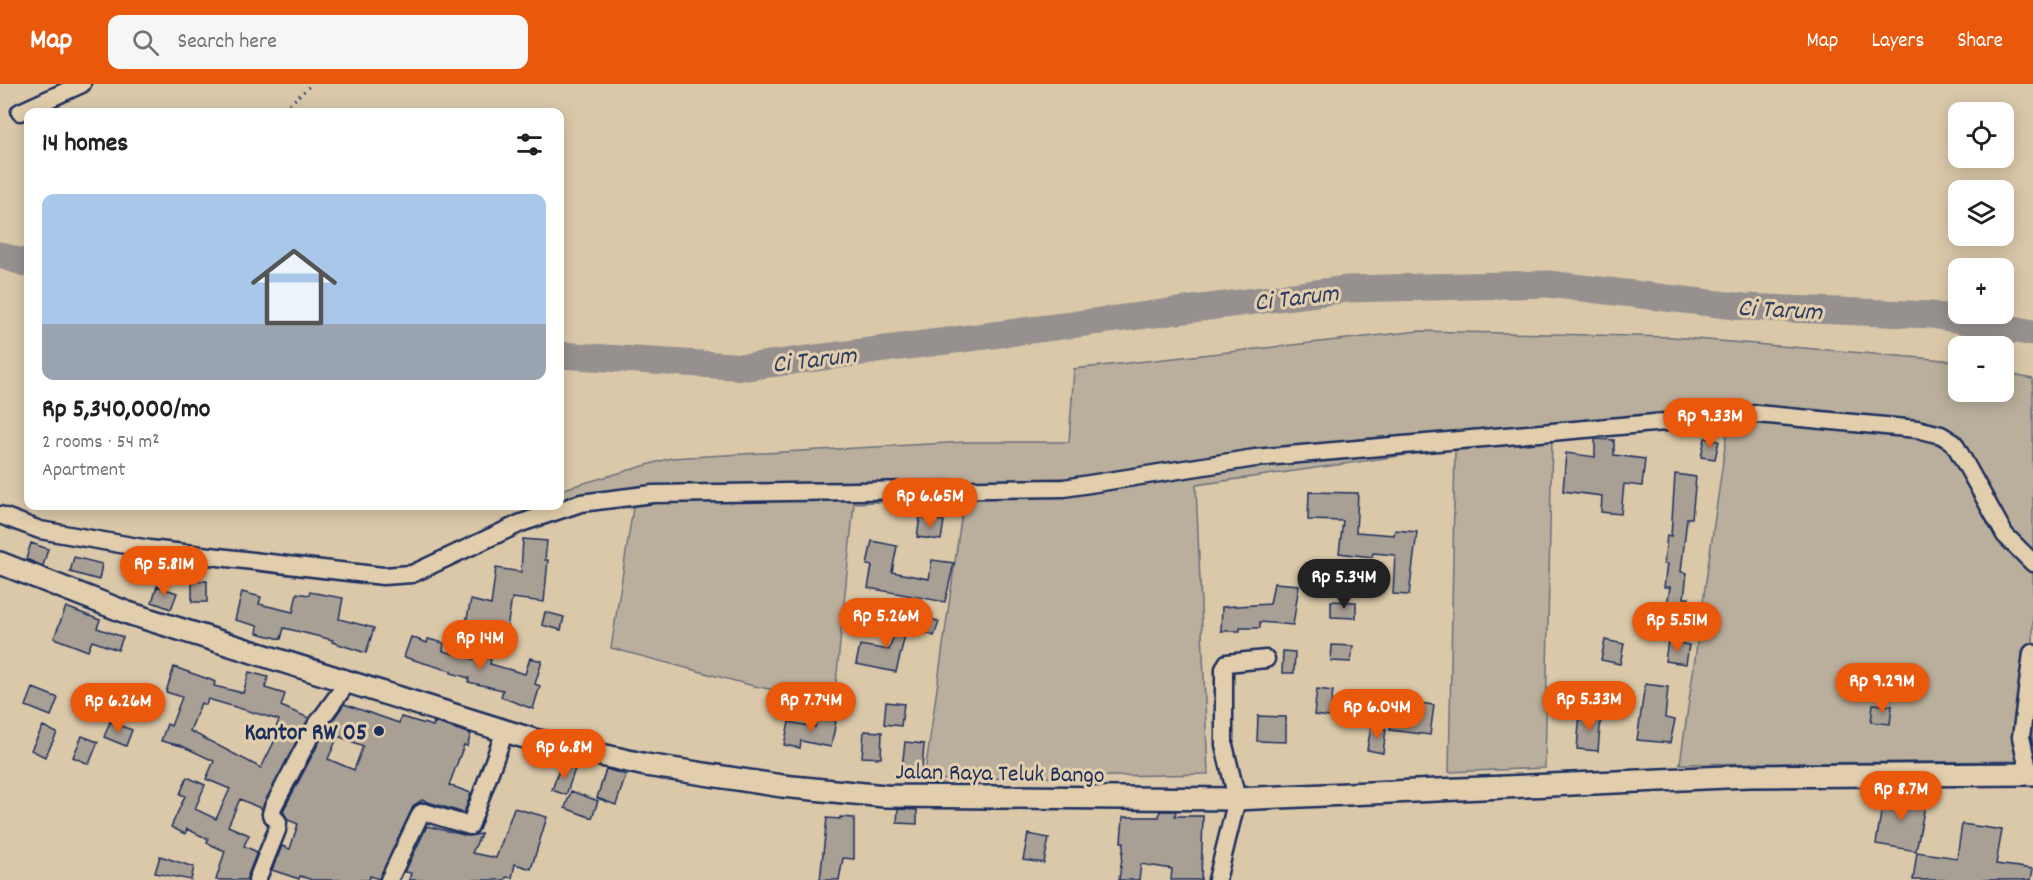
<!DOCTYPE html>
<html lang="en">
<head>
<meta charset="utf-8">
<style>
	:root { --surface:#fff; --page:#f6f6f6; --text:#202124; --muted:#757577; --accent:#ea580c }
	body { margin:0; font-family:Dekko,sans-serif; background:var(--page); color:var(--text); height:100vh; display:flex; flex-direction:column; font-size:22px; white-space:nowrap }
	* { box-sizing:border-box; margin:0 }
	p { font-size:20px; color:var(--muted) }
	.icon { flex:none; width:33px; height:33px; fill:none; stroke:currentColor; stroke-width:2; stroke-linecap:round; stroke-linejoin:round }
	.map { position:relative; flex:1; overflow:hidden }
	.details { position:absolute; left:24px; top:24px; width:540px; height:402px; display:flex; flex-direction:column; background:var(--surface); border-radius:12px; box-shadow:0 3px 15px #0003 }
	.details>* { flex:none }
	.controls { position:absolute; left:1948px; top:18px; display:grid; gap:12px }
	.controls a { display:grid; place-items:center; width:66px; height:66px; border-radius:12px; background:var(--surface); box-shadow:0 3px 15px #0003; font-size:30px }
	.price { position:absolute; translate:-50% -51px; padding:0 14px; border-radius:21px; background:var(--accent); color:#fff; font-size:20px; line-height:39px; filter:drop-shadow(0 2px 3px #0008) }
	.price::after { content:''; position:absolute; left:50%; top:36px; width:18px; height:14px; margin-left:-9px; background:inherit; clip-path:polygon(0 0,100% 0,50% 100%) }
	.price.selected { background:#222; color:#fff }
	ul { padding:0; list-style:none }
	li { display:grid; align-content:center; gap:12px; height:318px; padding:0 18px }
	li span { display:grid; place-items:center; height:186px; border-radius:12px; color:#555 }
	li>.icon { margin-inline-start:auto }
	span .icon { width:108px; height:108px; fill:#fffc; stroke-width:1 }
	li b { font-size:26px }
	h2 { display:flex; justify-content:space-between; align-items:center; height:72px; padding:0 18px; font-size:26px }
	header { display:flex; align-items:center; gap:36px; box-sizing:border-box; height:84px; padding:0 30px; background:var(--accent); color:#fff }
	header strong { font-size:28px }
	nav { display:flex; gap:33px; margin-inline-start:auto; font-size:21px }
	.search { width:420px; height:54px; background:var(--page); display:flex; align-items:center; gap:15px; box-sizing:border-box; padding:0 21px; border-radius:12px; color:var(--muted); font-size:22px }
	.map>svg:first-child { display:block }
	.green { fill:#baaf9c; stroke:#6a6f7d; stroke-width:1.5 }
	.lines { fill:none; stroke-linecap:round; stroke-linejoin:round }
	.river { stroke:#96918f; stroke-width:27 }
	.building { fill:#a89f95; stroke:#1b2f5e; stroke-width:1.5; fill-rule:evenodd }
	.minor-casing { stroke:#1b2f5e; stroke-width:21 }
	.major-casing { stroke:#1b2f5e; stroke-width:26 }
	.path { stroke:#1b2f5e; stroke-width:3; stroke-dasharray:1.5 4.5; stroke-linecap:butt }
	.minor { stroke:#e2ceac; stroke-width:16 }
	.major { stroke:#e2ceac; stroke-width:21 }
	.poi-dot { fill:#1b2f5e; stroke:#e2ceac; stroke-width:2 }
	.labels { text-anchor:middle; stroke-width:6; stroke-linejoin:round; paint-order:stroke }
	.poi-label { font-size:24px; font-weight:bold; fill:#1b2f5e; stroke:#e2ceac; text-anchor:end }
	.street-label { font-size:24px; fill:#1b2f5e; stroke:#e2ceac }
	.water-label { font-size:26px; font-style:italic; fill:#2d3e65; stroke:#e2ceac }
</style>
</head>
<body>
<header>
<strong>Map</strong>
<div class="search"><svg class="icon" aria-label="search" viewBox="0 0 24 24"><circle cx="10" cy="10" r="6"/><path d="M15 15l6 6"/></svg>Search here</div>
<nav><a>Map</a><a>Layers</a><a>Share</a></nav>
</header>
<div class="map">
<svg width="2033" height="796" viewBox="0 0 2033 796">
	<rect width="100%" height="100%" fill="#dac8a9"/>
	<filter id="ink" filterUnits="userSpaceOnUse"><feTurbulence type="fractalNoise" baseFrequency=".0167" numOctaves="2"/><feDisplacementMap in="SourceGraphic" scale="12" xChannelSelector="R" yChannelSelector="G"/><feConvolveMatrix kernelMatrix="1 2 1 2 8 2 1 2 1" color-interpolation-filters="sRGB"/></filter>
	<g filter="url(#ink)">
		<path class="green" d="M 1419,247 L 1672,253 L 1945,276 L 1959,279 L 1959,308 L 2004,308 L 2004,289 L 2033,295 L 2033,677 L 1680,680 L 1728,342 L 1552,351 L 1545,684 L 1449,688 L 1455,364 L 1196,401 L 1208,690 L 924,696 L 964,414 L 854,419 L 834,619 L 750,601 L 611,564 L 633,424 L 560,418 L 560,406 L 671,374 L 966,358 L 1069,358 L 1074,285 Z"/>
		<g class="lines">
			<path class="river" d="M 0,171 L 28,180
				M 560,271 L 746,283 L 1347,205 L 1548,200 L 1744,223 L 1932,231 L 2033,249"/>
		</g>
		<path class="building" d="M 1705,354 L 1719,357 L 1715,375 L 1701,373 Z
			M 1595,355 L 1614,356 L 1614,371 L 1645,375 L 1642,402 L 1624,400 L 1621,430 L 1601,428 L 1602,412 L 1563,407 L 1566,369 L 1595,373 Z
			M 1675,390 L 1696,393 L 1692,434 L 1687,434 L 1681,488 L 1687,489 L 1684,514 L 1689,514 L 1685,537 L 1665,533 L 1670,503 L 1664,503 L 1667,480 L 1664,480 L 1667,451 L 1671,452 Z
			M 1309,408 L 1358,409 L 1356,448 L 1394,451 L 1395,446 L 1417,448 L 1409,511 L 1393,510 L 1395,471 L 1373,469 L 1372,473 L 1339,469 L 1343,437 L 1308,436 Z
			M 920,433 L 944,437 L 941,456 L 917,453 Z
			M 523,455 L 547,457 L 545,476 L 548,476 L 544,518 L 512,514 L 507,544 L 466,538 L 471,516 L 491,521 L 496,484 L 521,488 Z
			M 872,457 L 897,462 L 892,488 L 929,495 L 932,476 L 954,479 L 945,518 L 868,504 L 872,482 L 867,481 Z
			M 31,459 L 48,465 L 43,482 L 26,475 Z
			M 74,473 L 102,480 L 99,496 L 70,488 Z
			M 192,497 L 207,497 L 207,518 L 192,518 Z
			M 1274,499 L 1299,501 L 1293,541 L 1260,538 L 1260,544 L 1240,544 L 1240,547 L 1221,547 L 1222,523 L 1270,520 Z
			M 157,502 L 177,509 L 171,525 L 152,518 Z
			M 242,508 L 261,513 L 259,520 L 293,528 L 297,509 L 309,511 L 310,508 L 343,514 L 339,535 L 374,544 L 366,569 L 332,558 L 333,556 L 284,544 L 281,555 L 257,549 L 258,542 L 235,536 Z
			M 1331,517 L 1356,518 L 1356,534 L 1331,533 Z
			M 66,523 L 100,536 L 97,544 L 123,553 L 118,566 L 92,557 L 88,567 L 54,554 Z
			M 902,525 L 911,527 L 896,588 L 856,580 L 860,561 L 889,566 Z
			M 545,528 L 564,533 L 561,546 L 542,541 Z
			M 919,530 L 939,538 L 934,552 L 914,544 Z
			M 411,553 L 427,559 L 428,555 L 444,559 L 443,567 L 474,575 L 475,571 L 491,575 L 490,580 L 525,590 L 530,574 L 542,577 L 535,600 L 540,602 L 533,625 L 501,613 L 503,606 L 468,598 L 469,594 L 451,589 L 451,587 L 404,573 Z
			M 1605,556 L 1624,560 L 1620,580 L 1601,576 Z
			M 1668,557 L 1689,561 L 1686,580 L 1665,577 Z
			M 1332,561 L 1353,562 L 1351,578 L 1331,577 Z
			M 1283,567 L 1295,568 L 1294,589 L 1282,589 Z
			M 174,583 L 211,596 L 215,598 L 214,602 L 243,609 L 249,588 L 268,593 L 265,604 L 285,610 L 281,622 L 309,634 L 262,725 L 240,715 L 228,742 L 249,751 L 244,762 L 257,768 L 246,796 L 216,796 L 225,767 L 207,759 L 208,755 L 187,745 L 185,750 L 171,743 L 185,712 L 180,710 L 187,693 L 205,701 L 195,725 L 216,735 L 230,705 L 206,695 L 214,677 L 182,662 L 161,657 L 167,640 L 171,642 L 182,613 L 166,608 ZM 208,615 L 279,636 L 275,646 L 279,648 L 261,684 L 190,647 L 201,619 L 206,621 Z
			M 1645,600 L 1668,603 L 1665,634 L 1675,636 L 1670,659 L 1637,656 Z
			M 33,604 L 58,614 L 51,632 L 26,622 Z
			M 1317,605 L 1333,607 L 1329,633 L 1314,631 Z
			M 1394,616 L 1434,621 L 1430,651 L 1390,646 Z
			M 886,618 L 904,620 L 901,642 L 884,640 Z
			M 344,620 L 399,639 L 401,633 L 433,642 L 434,638 L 471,650 L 467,662 L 464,661 L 449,701 L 471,709 L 464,729 L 422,716 L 414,721 L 379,795 L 370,792 L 369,796 L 312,796 L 300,792 L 299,795 L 272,786 L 282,762 L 290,765 L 298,740 L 288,736 L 283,727 L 324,649 ZM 338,652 L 363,662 L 354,686 L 328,675 Z
			M 1873,620 L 1892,622 L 1890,640 L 1871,638 Z
			M 1580,629 L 1601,631 L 1598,667 L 1577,665 Z
			M 1258,632 L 1286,633 L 1286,658 L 1257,657 Z
			M 817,633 L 836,637 L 831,663 L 801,657 L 800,664 L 784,661 L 789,638 L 815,643 Z
			M 110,638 L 132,646 L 126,662 L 104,653 Z
			M 43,642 L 57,649 L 45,673 L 31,666 Z
			M 1371,643 L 1386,645 L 1383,669 L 1367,666 Z
			M 864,647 L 882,648 L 881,674 L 862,673 Z
			M 82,652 L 98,658 L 89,680 L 73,673 Z
			M 905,658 L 924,660 L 922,686 L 902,684 Z
			M 561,680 L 575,685 L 566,711 L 552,706 Z
			M 606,685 L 626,691 L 616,721 L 597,714 Z
			M 571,707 L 598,717 L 592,734 L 565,724 Z
			M 1884,710 L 1926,717 L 1916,767 L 1876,760 Z
			M 514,724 L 547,733 L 531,785 L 515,780 L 512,794 L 506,793 L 505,796 L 409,796 L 411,789 L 405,788 L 427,742 L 468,752 L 481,750 L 472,769 L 496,774 Z
			M 898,725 L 917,726 L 917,740 L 897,739 Z
			M 1160,727 L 1176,727 L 1175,732 L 1203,732 L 1201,796 L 1171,796 L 1172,785 L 1141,780 L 1139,796 L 1119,796 L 1124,758 L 1121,758 L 1123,733 L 1159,733 Z
			M 840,733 L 854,734 L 854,775 L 843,774 L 839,796 L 820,796 L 827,734 L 840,735 Z
			M 1962,740 L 2002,746 L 1996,780 L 2033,785 L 2031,796 L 1913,796 L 1917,768 L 1957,774 Z
			M 1028,750 L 1049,754 L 1044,779 L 1023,776 Z
			M 160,772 L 194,783 L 191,796 L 155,789 Z"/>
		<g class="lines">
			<g class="minor-casing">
				<path id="minor" d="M 20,28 L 82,0
					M 0,431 L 40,446 L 149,465 L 383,492 L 412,490 L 521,439 L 581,419 L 653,410 L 1064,404 L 1255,374 L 1757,330 L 1917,345 L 1941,351 L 1954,359 L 2005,451 L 2033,479
					M 2029,689 L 2021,653 L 2032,569
					M 257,796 L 277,746 L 278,738 L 271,730 L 273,723 L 315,643 L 347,599
					M 389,796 L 421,729 L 424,728 L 470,742 L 505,647
					M 1217,796 L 1237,715 L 1224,661 L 1224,585 L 1227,579 L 1266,575"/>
			</g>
			<g class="major-casing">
				<path id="major" d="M 0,479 L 128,529 L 534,656 L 646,681 L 782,702 L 885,712 L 1237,715 L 1748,692 L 2033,690"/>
			</g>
			<path class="path" d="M 281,28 L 312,0"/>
			<use href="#minor" class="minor"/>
			<use href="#major" class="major"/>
		</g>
	</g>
	<circle class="poi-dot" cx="379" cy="647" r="6"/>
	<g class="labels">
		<g class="poi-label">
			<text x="367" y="655">Kantor RW 05</text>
		</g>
		<g class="street-label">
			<text transform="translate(1000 688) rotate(1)" y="8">Jalan Raya Teluk Bango</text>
		</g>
		<g class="water-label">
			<text transform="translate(1296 212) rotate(-7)" y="9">Ci Tarum</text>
			<text transform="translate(1780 224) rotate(3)" y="9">Ci Tarum</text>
			<text transform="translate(814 274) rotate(-7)" y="9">Ci Tarum</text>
		</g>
	</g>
</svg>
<div class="controls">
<a><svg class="icon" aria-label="locate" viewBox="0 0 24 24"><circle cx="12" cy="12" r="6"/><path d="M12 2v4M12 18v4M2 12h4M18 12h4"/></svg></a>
<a><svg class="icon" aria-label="layers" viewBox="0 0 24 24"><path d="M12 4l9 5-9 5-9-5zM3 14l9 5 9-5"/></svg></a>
<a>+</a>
<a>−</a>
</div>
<b class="price" style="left:1710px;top:365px">Rp 9.33M</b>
<b class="price" style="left:930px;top:445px">Rp 6.65M</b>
<b class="price" style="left:164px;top:513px">Rp 5.81M</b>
<b class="price selected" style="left:1344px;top:526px">Rp 5.34M</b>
<b class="price" style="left:886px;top:565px">Rp 5.26M</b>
<b class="price" style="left:1677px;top:569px">Rp 5.51M</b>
<b class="price" style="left:480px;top:587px">Rp 14M</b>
<b class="price" style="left:1882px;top:630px">Rp 9.29M</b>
<b class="price" style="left:1589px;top:648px">Rp 5.33M</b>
<b class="price" style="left:811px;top:649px">Rp 7.74M</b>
<b class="price" style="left:118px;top:650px">Rp 6.26M</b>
<b class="price" style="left:1377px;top:656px">Rp 6.04M</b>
<b class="price" style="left:564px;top:696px">Rp 6.8M</b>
<b class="price" style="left:1901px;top:738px">Rp 8.7M</b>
<section class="details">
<h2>14 homes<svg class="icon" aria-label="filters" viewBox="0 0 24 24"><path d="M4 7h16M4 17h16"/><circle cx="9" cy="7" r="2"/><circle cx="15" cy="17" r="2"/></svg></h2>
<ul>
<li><span style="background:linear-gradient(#a9c7e8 70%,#9aa5b1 0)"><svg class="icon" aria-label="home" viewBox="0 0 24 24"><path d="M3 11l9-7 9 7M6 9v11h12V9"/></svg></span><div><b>Rp 5,340,000/mo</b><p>2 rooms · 54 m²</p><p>Apartment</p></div></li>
</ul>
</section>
</div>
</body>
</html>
